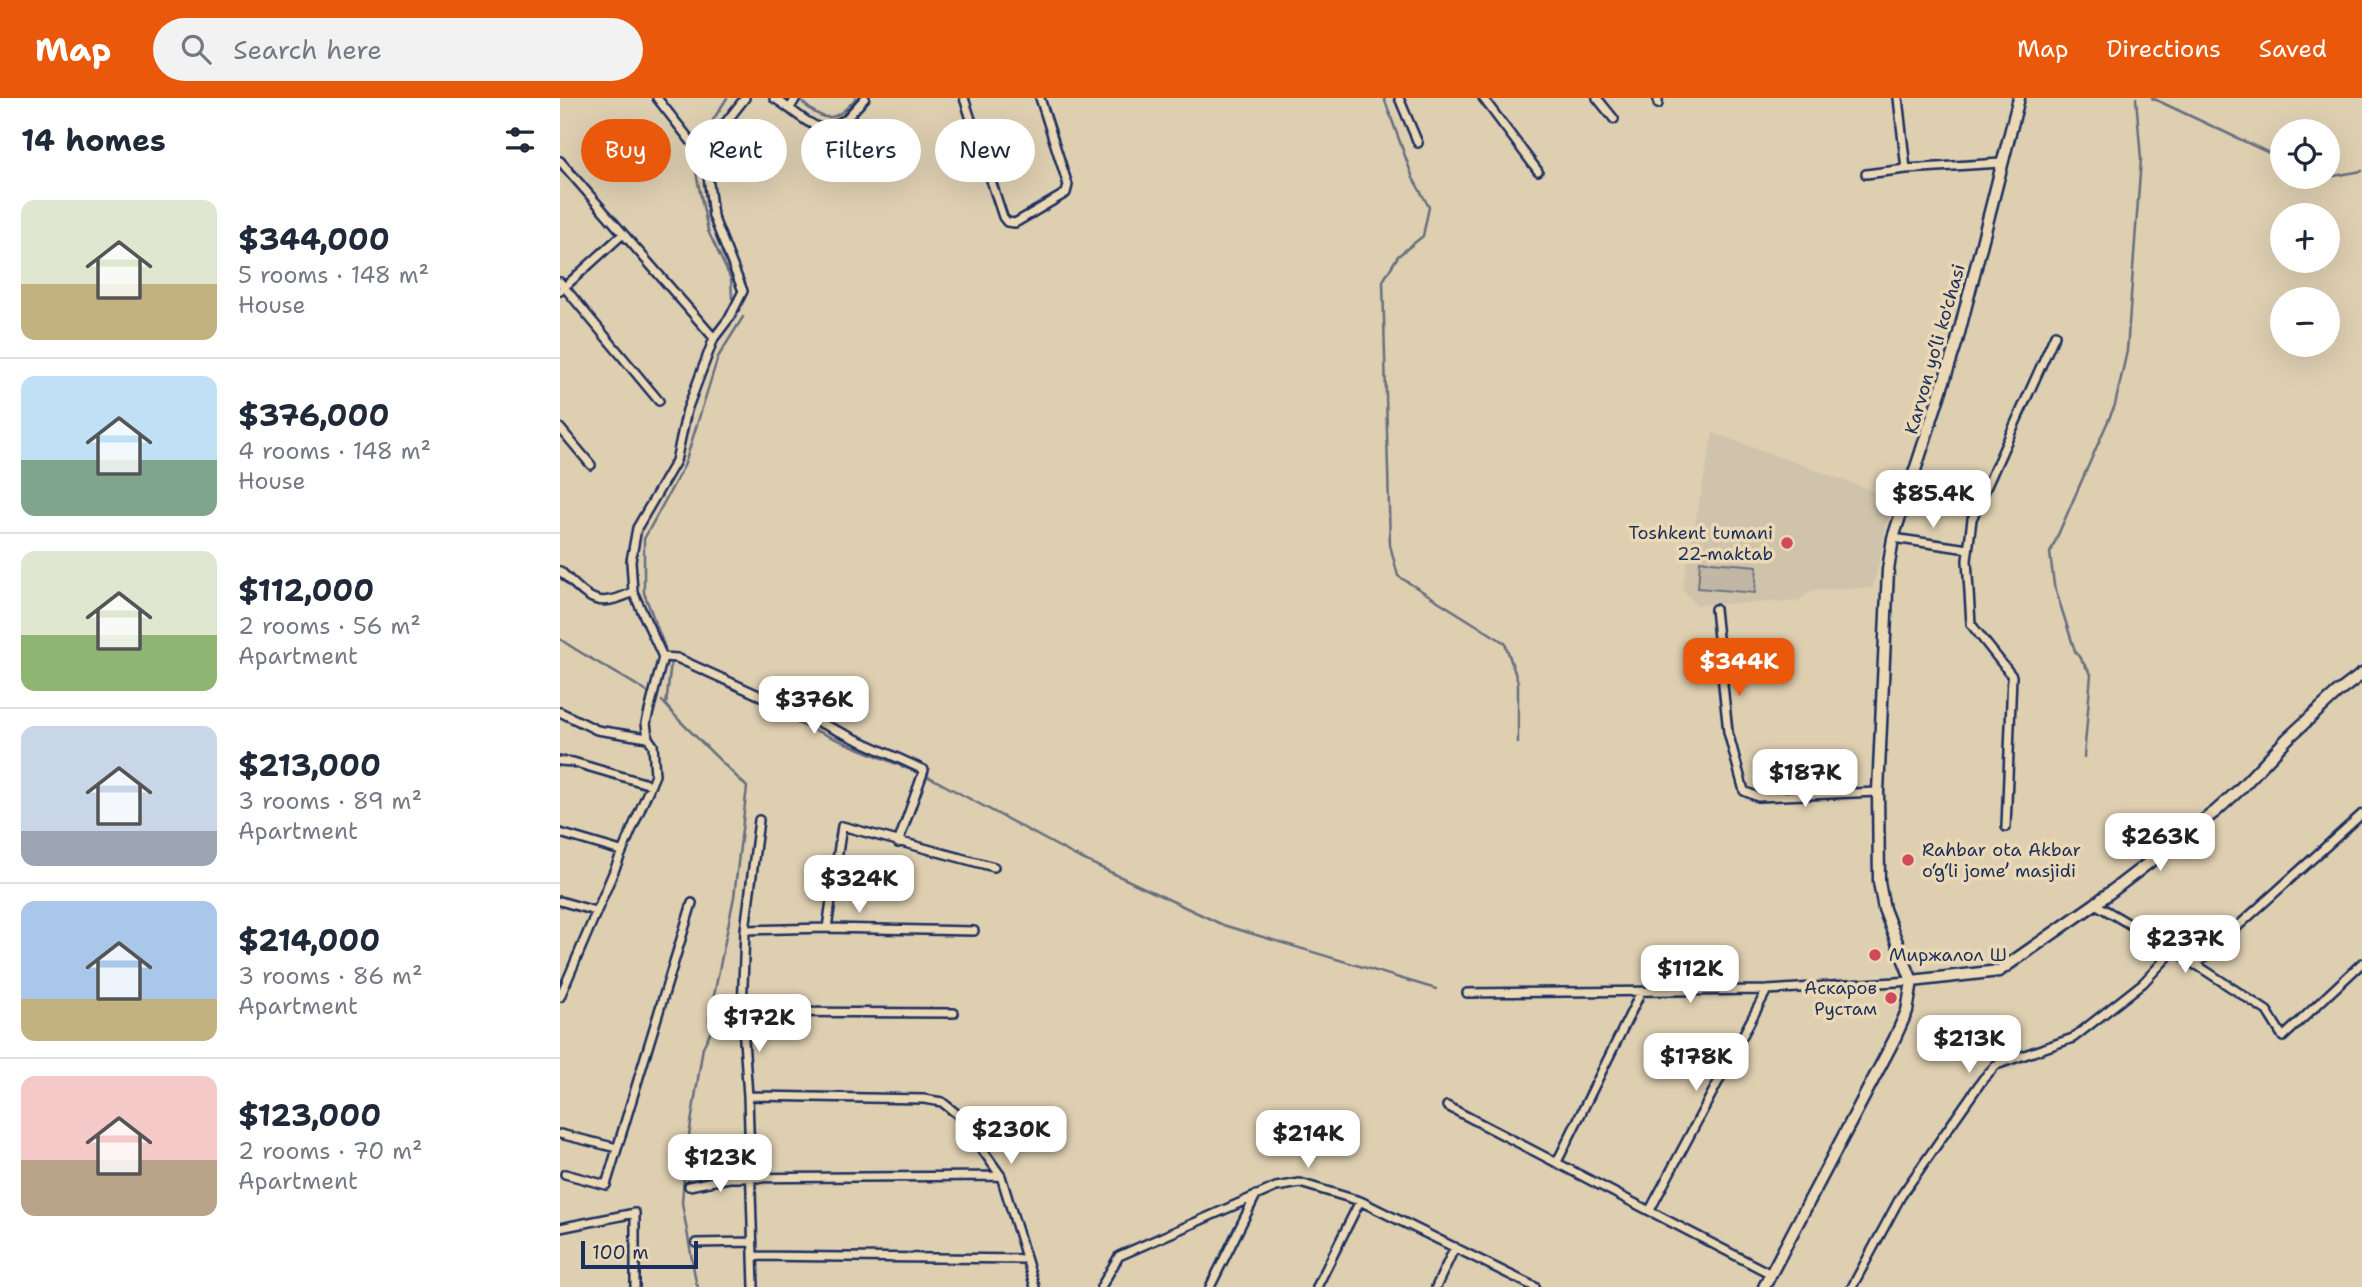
<!DOCTYPE html>
<html lang="en">
<head>
<meta charset="utf-8">
<style>
	:root { --surface:#fff; --page:#f2f2f3; --text:#1f2937; --muted:#747a83; --line:#e0e1e3; --accent:#ea580c }
	body { margin:0; font-family:"Shantell Sans",sans-serif; background:var(--page); color:var(--text); height:100vh; display:flex; flex-direction:column; font-size:26px; white-space:nowrap }
	* { box-sizing:border-box; margin:0 }
	p { font-size:23px; color:var(--muted) }
	.icon { flex:none; width:38px; height:38px; fill:none; stroke:currentColor; stroke-width:2; stroke-linecap:round; stroke-linejoin:round }
	.map { position:relative; flex:1; overflow:hidden }
	.drawer { display:flex; flex-direction:column; background:var(--surface); width:560px }
	.drawer>* { flex:none }
	.top-card { position:absolute; left:21px; top:21px; width:665px; height:63px; display:flex; gap:14px }
	.fabs { position:absolute; left:1710px; top:21px; display:grid; gap:14px }
	.fabs a { display:grid; place-items:center; width:70px; height:70px; border-radius:50%; background:var(--surface); box-shadow:0 7px 28px #0002; font-size:35px }
	.scale { position:absolute; left:21px; bottom:18px; width:117px; box-sizing:border-box; padding-left:7px; border:4px solid #1b2f5e; border-top:0; font-size:19px; line-height:24px; white-space:nowrap; color:#1b2f5e; -webkit-text-stroke:5px #ebd9b6; paint-order:stroke }
	.price { position:absolute; translate:-50% -60px; padding:0 16px; border-radius:14px; background:#fff; color:#222; font-size:23px; line-height:46px; filter:drop-shadow(0 2px 4px #0008) }
	.price::after { content:''; position:absolute; left:50%; top:42px; width:21px; height:16px; margin-left:-10px; background:inherit; clip-path:polygon(0 0,100% 0,50% 100%) }
	.price.selected { background:var(--accent); color:#fff }
	ul { padding:0; list-style:none }
	li { display:flex; align-items:center; gap:21px; height:175px; padding:0 21px }
	li+li { border-top:2px solid var(--line) }
	li span { display:grid; place-items:center; flex:none; width:196px; height:140px; border-radius:14px; color:#555 }
	li>.icon { margin-inline-start:auto }
	span .icon { width:84px; height:84px; fill:#fffc; stroke-width:1 }
	li b { font-size:30px }
	h2 { display:flex; justify-content:space-between; align-items:center; height:84px; padding:0 21px; font-size:30px }
	.pill { padding:0 24px; border-radius:32px; background:var(--surface); box-shadow:0 7px 28px #0002; font-size:24px; line-height:63px }
	.pill.selected { background:var(--accent); color:#fff }
	header { display:flex; align-items:center; gap:42px; box-sizing:border-box; height:98px; padding:0 35px; background:var(--accent); color:#fff }
	header strong { font-size:33px }
	nav { display:flex; gap:38px; margin-inline-start:auto; font-size:24px }
	.search { width:490px; height:63px; background:var(--page); display:flex; align-items:center; gap:18px; box-sizing:border-box; padding:0 24px; border-radius:38px; color:var(--muted); font-size:26px }
	main { display:flex; flex:1; min-height:0 }
	.map>svg:first-child { display:block }
	.built { fill:#d0c3ab }
	.green { fill:#c2b7a4; stroke:#6e7381; stroke-width:2 }
	.lines { fill:none; stroke-linecap:round; stroke-linejoin:round }
	.stream { stroke:#686e7f; stroke-width:2.5 }
	.street-casing { stroke:#1b2f5e; stroke-width:12 }
	.secondary-casing { stroke:#1b2f5e; stroke-width:15 }
	.street { stroke:#ebd9b6; stroke-width:7 }
	.secondary { stroke:#ebd9b6; stroke-width:10 }
	.poi-dot { fill:#d1495b; stroke:#ebd9b6; stroke-width:2.5 }
	.labels { text-anchor:middle; stroke-width:7; stroke-linejoin:round; paint-order:stroke }
	.street-label { font-size:18px; fill:#1b2f5e; stroke:#ebd9b6 }
	.poi-label { font-size:18px; fill:#1b2f5e; stroke:#ebd9b6; text-anchor:end }
</style>
</head>
<body>
<header>
<strong>Map</strong>
<div class="search"><svg class="icon" aria-label="search" viewBox="0 0 24 24"><circle cx="10" cy="10" r="6"/><path d="M15 15l6 6"/></svg>Search here</div>
<nav><a>Map</a><a>Directions</a><a>Saved</a></nav>
</header>
<main>
<section class="drawer">
<h2>14 homes<svg class="icon" aria-label="filters" viewBox="0 0 24 24"><path d="M4 7h16M4 17h16"/><circle cx="9" cy="7" r="2"/><circle cx="15" cy="17" r="2"/></svg></h2>
<ul>
<li><span style="background:linear-gradient(#dfe7d0 60%,#c2b280 0)"><svg class="icon" aria-label="home" viewBox="0 0 24 24"><path d="M3 11l9-7 9 7M6 9v11h12V9"/></svg></span><div><b>$344,000</b><p>5 rooms · 148 m²</p><p>House</p></div></li>
<li><span style="background:linear-gradient(#bfe0f5 60%,#7fa58c 0)"><svg class="icon" aria-label="home" viewBox="0 0 24 24"><path d="M3 11l9-7 9 7M6 9v11h12V9"/></svg></span><div><b>$376,000</b><p>4 rooms · 148 m²</p><p>House</p></div></li>
<li><span style="background:linear-gradient(#dfe7d0 60%,#8fb573 0)"><svg class="icon" aria-label="home" viewBox="0 0 24 24"><path d="M3 11l9-7 9 7M6 9v11h12V9"/></svg></span><div><b>$112,000</b><p>2 rooms · 56 m²</p><p>Apartment</p></div></li>
<li><span style="background:linear-gradient(#c9d6e8 75%,#9aa5b1 0)"><svg class="icon" aria-label="home" viewBox="0 0 24 24"><path d="M3 11l9-7 9 7M6 9v11h12V9"/></svg></span><div><b>$213,000</b><p>3 rooms · 89 m²</p><p>Apartment</p></div></li>
<li><span style="background:linear-gradient(#a9c7e8 70%,#c2b280 0)"><svg class="icon" aria-label="home" viewBox="0 0 24 24"><path d="M3 11l9-7 9 7M6 9v11h12V9"/></svg></span><div><b>$214,000</b><p>3 rooms · 86 m²</p><p>Apartment</p></div></li>
<li><span style="background:linear-gradient(#f6c9c9 60%,#b9a48a 0)"><svg class="icon" aria-label="home" viewBox="0 0 24 24"><path d="M3 11l9-7 9 7M6 9v11h12V9"/></svg></span><div><b>$123,000</b><p>2 rooms · 70 m²</p><p>Apartment</p></div></li>
</ul>
</section>
<div class="map">
<svg width="1802" height="1189" viewBox="0 0 1802 1189">
	<rect width="100%" height="100%" fill="#decfb1"/>
	<filter id="ink" filterUnits="userSpaceOnUse"><feTurbulence type="fractalNoise" baseFrequency=".0143" numOctaves="2"/><feDisplacementMap in="SourceGraphic" scale="14" xChannelSelector="R" yChannelSelector="G"/><feConvolveMatrix kernelMatrix="1 2 1 2 8 2 1 2 1" color-interpolation-filters="sRGB"/></filter>
	<g filter="url(#ink)">
		<path class="built" d="M 1153,335 L 1333,400 L 1313,490 L 1252,492 L 1238,503 L 1136,507 L 1122,491 Z"/>
		<path class="green" d="M 1140,463 L 1197,468 L 1195,495 L 1138,490 Z"/>
		<g class="lines">
			<path class="stream" d="M 824,0 L 853,80 L 869,109 L 863,138 L 838,158 L 823,183 L 830,447 L 838,478 L 945,545 L 958,584 L 958,645
				M 1592,0 L 1722,61
				M 242,4 C 264,25 275,25 296,0
				M 141,41 L 167,0
				M 133,60 L 148,133 L 171,181 L 172,200
				M 1768,77 L 1774,78 L 1802,73
				M 0,541 C 28,561 59,575 87,594
				M 105,550 L 84,495 L 84,441 L 124,368 L 158,259 L 183,219
				M 102,603 L 119,622 L 187,689 L 174,799 L 149,922 L 151,933 L 143,949 L 125,1063 L 122,1105 L 136,1184 L 138,1189
				M 106,607 L 111,564
				M 237,625 L 373,681 L 514,757 L 663,827 L 876,891
				M 1524,659 L 1531,576 L 1515,553 L 1494,487 L 1490,455 L 1555,307 L 1567,253 L 1581,61 L 1576,0"/>
			<g class="street-casing">
				<path id="street" d="M 214,0 C 232,11 246,26 265,32 L 286,21 L 305,0
					M 404,0 L 443,119 L 447,124 L 455,125 L 506,95 L 508,87 L 480,0
					M 839,0 L 858,45
					M 923,0 L 978,73
					M 1037,0 L 1054,21
					M 1338,0 L 1346,71
					M 1098,6 L 1098,0
					M 230,10 L 236,0
					M 141,56 L 185,0
					M 0,63 L 154,240
					M 1306,76 L 1346,71 L 1441,65
					M 0,184 L 99,303
					M 0,193 L 63,136
					M 0,330 L 31,367
					M 1333,440 L 1408,451
					M 0,473 C 29,499 34,513 73,494
					M 1155,511 L 1168,634 L 1184,693 L 1198,699 L 1318,694
					M 103,559 L 117,560 L 364,672 L 338,745
					M 0,614 L 37,632 L 88,640
					M 0,663 L 13,664 L 91,687
					M 1446,729 L 1452,578 L 1411,526 L 1407,462 L 1412,421 L 1495,237
					M 0,735 L 61,753
					M 0,803 L 35,813
					M 1535,806 L 1614,852 L 1707,913 L 1723,939 L 1802,865
					M 267,830 L 282,728 L 434,769
					M 185,832 L 267,830 L 414,833
					M 1635,867 L 1802,716
					M 907,895 L 1207,892 L 1352,883
					M 0,899 L 95,677 L 93,647 L 88,640 L 86,625 L 103,559 L 73,494 L 71,463 L 77,430 L 116,363 L 127,312 L 154,240 L 170,219 L 183,193 L 153,118 L 147,70 L 141,56 L 97,0
					M 182,914 L 394,915
					M 188,998 L 364,1001 L 382,1004 L 397,1016 L 441,1078 L 475,1189
					M 887,1008 L 1211,1176
					M 0,1036 L 57,1050
					M 997,1064 L 1081,894
					M 5,1076 L 46,1087 L 132,805
					M 129,1088 L 169,1080 L 441,1078
					M 1090,1112 L 1207,892
					M 0,1130 L 75,1115 L 75,1189
					M 136,1145 L 192,1144
					M 193,1158 L 465,1161
					M 194,1189 L 188,998 L 182,914 L 185,832 L 199,722
					M 541,1189 L 559,1158 L 716,1089 L 740,1085 L 800,1103 L 975,1189
					M 650,1189 L 696,1097
					M 757,1189 L 800,1103
					M 876,1189 L 895,1149
					M 1292,1189 L 1341,1098 L 1423,981 L 1436,967 L 1513,940 L 1583,885 L 1614,852"/>
			</g>
			<g class="secondary-casing">
				<path id="secondary" d="M 1352,883 L 1439,873 L 1535,806 L 1656,713 L 1679,692 L 1728,640 L 1777,595 L 1802,576
					M 1204,1189 L 1334,942 L 1347,913 L 1352,883 L 1324,811 L 1319,784 L 1318,694 L 1328,472 L 1333,440 L 1397,243 L 1459,0"/>
			</g>
			<use href="#street" class="street"/>
			<use href="#secondary" class="secondary"/>
		</g>
	</g>
	<g class="poi-dot">
		<circle cx="1227" cy="445" r="7"/>
		<circle cx="1348" cy="762" r="7"/>
		<circle cx="1315" cy="857" r="7"/>
		<circle cx="1331" cy="900" r="7"/>
	</g>
	<g class="labels">
		<g class="street-label">
			<text transform="translate(1375 251) rotate(-74)" y="6">Karvon yo‘li ko'chasi</text>
		</g>
		<g class="poi-label">
			<text x="1213" y="441">Toshkent tumani<tspan x="1213" dy="21">22-maktab</tspan></text>
			<text x="1362" y="758" text-anchor="start">Rahbar ota Akbar<tspan x="1362" dy="21">o‘g‘li jome’ masjidi</tspan></text>
			<text x="1329" y="863" text-anchor="start">Миржалол Ш</text>
			<text x="1317" y="896">Аскаров<tspan x="1317" dy="21">Рустам</tspan></text>
		</g>
	</g>
</svg>
<div class="fabs">
<a><svg class="icon" aria-label="locate" viewBox="0 0 24 24"><circle cx="12" cy="12" r="6"/><path d="M12 2v4M12 18v4M2 12h4M18 12h4"/></svg></a>
<a>+</a>
<a>−</a>
</div>
<div class="scale">100 m</div>
<b class="price" style="left:1373px;top:432px">$85.4K</b>
<b class="price selected" style="left:1179px;top:600px">$344K</b>
<b class="price" style="left:254px;top:638px">$376K</b>
<b class="price" style="left:1245px;top:711px">$187K</b>
<b class="price" style="left:1600px;top:775px">$263K</b>
<b class="price" style="left:299px;top:817px">$324K</b>
<b class="price" style="left:1625px;top:877px">$237K</b>
<b class="price" style="left:1130px;top:907px">$112K</b>
<b class="price" style="left:199px;top:956px">$172K</b>
<b class="price" style="left:1409px;top:977px">$213K</b>
<b class="price" style="left:1136px;top:995px">$178K</b>
<b class="price" style="left:451px;top:1068px">$230K</b>
<b class="price" style="left:748px;top:1072px">$214K</b>
<b class="price" style="left:160px;top:1096px">$123K</b>
<div class="top-card">
<a class="pill selected">Buy</a>
<a class="pill">Rent</a>
<a class="pill">Filters</a>
<a class="pill">New</a>
</div>
</div>
</main>
</body>
</html>
